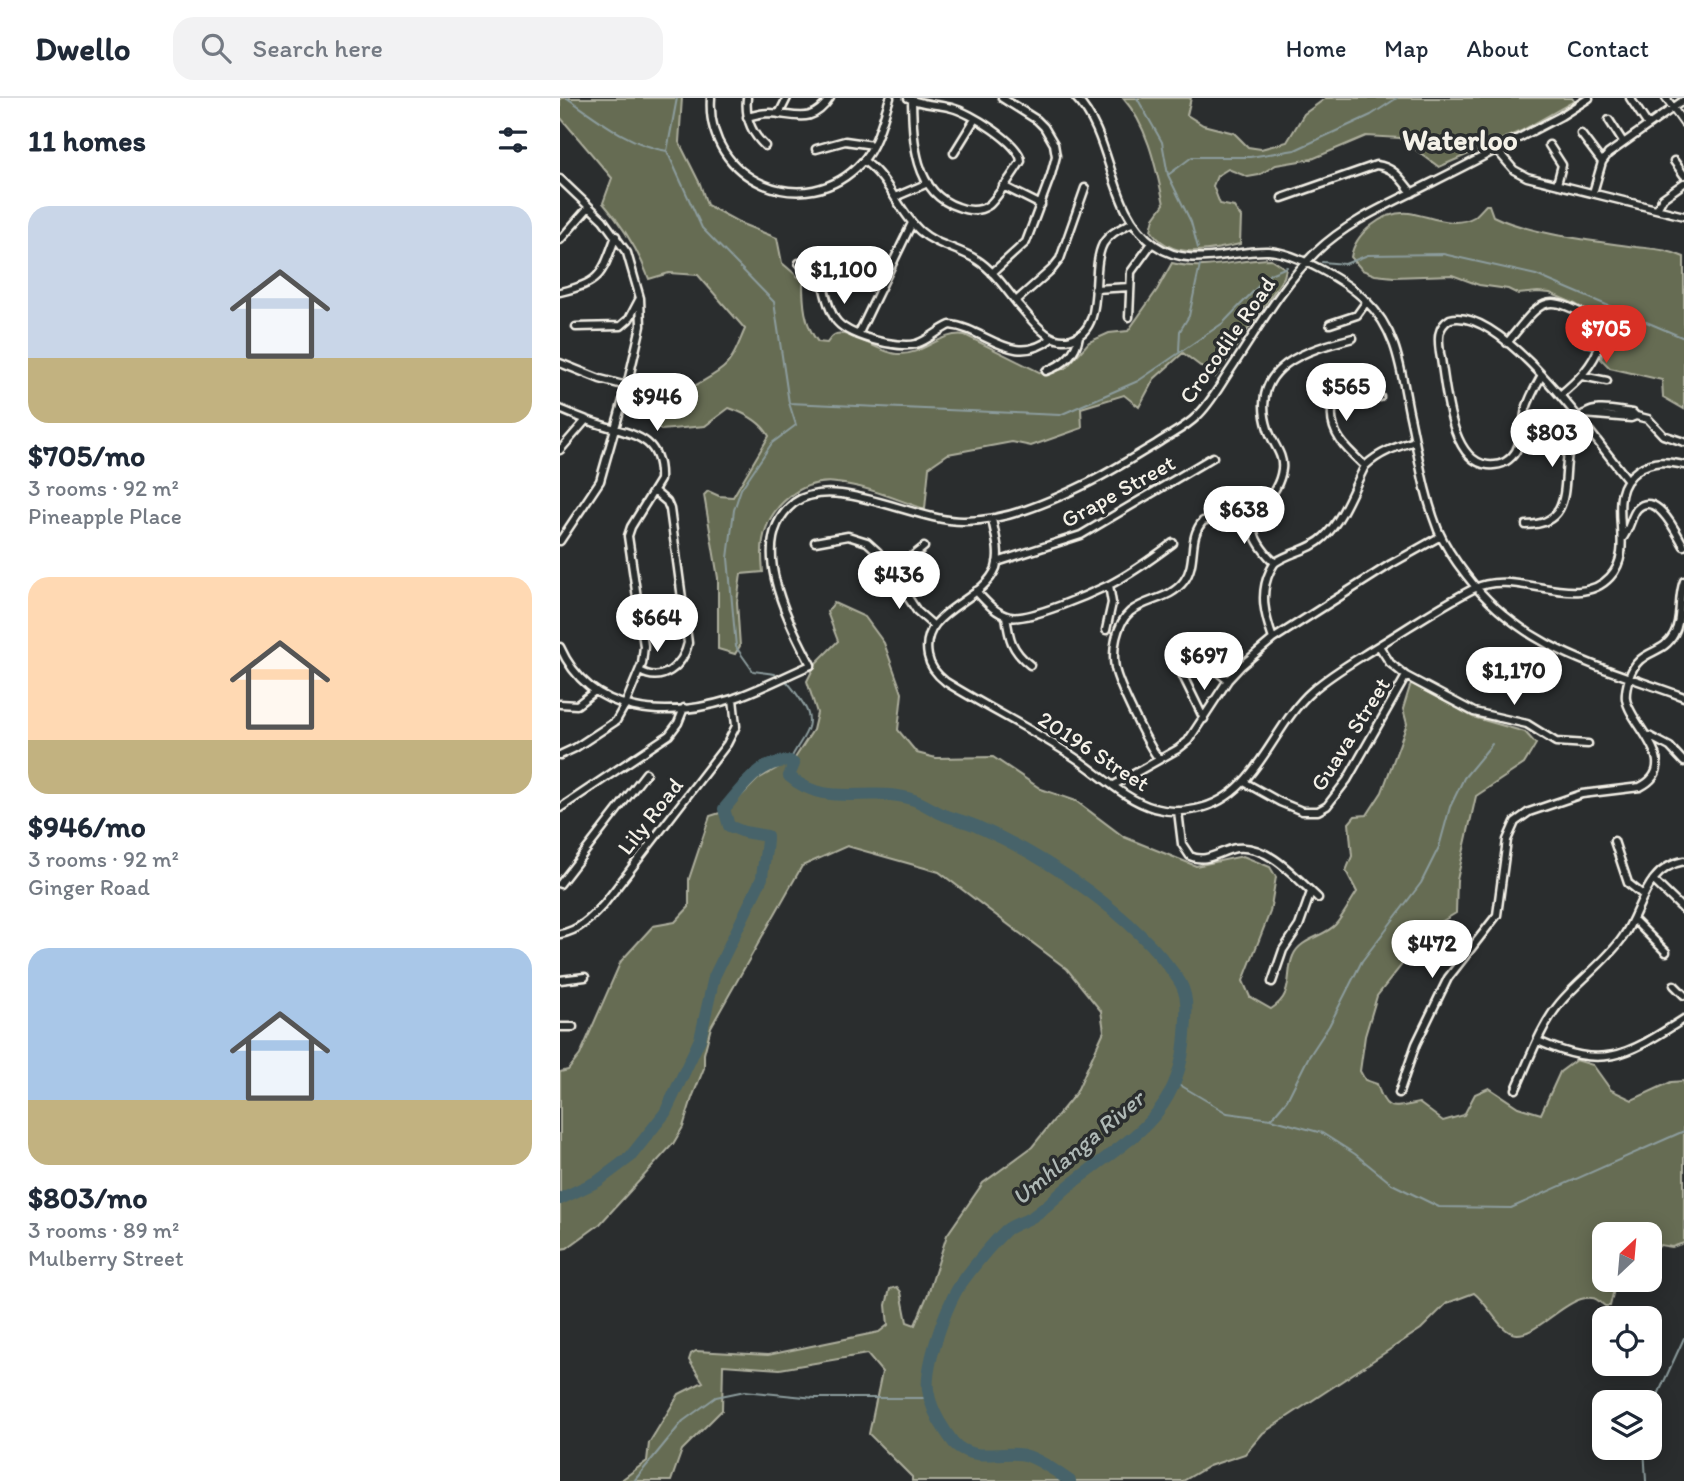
<!DOCTYPE html>
<html lang="en">
<head>
<meta charset="utf-8">
<style>
	:root { --surface:#fff; --page:#f2f2f3; --text:#1f2937; --muted:#747a83; --line:#e0e1e3; --accent:#d93025 }
	body { margin:0; font-family:Itim,sans-serif; background:var(--page); color:var(--text); height:100vh; display:flex; flex-direction:column; font-size:26px; white-space:nowrap }
	* { box-sizing:border-box; margin:0 }
	p { font-size:23px; color:var(--muted) }
	.icon { flex:none; width:38px; height:38px; fill:none; stroke:currentColor; stroke-width:2; stroke-linecap:round; stroke-linejoin:round }
	.map { position:relative; flex:1; overflow:hidden }
	.details { display:flex; flex-direction:column; background:var(--surface); width:560px }
	.details>* { flex:none }
	.needle { width:46px; rotate:26deg }
	.tools { position:absolute; left:1032px; top:1124px; display:grid; gap:14px }
	.tools a { display:grid; place-items:center; width:70px; height:70px; border-radius:14px; background:var(--surface); box-shadow:0 4px 18px #0003; font-size:35px }
	.price { position:absolute; translate:-50% -60px; padding:0 16px; border-radius:24px; background:#fff; color:#222; font-size:23px; line-height:46px; filter:drop-shadow(0 2px 4px #0008) }
	.price::after { content:''; position:absolute; left:50%; top:42px; width:21px; height:16px; margin-left:-10px; background:inherit; clip-path:polygon(0 0,100% 0,50% 100%) }
	.price.active { background:var(--accent); color:#fff }
	ul { padding:0; list-style:none }
	li { display:grid; align-content:center; gap:14px; height:371px; padding:0 28px }
	li span { display:grid; place-items:center; height:217px; border-radius:21px; color:#555 }
	li>.icon { margin-inline-start:auto }
	span .icon { width:126px; height:126px; fill:#fffc; stroke-width:1 }
	li b { font-size:30px }
	h2 { display:flex; justify-content:space-between; align-items:center; height:84px; padding:0 28px; font-size:30px }
	header { display:flex; align-items:center; gap:42px; box-sizing:border-box; height:98px; padding:0 35px; background:var(--surface); border-bottom:2px solid var(--line) }
	header strong { font-size:33px }
	nav { display:flex; gap:38px; margin-inline-start:auto; font-size:24px }
	.search { width:490px; height:63px; background:var(--page); display:flex; align-items:center; gap:18px; box-sizing:border-box; padding:0 24px; border-radius:21px; color:var(--muted); font-size:26px }
	main { display:flex; flex:1; min-height:0 }
	.map>svg:first-child { display:block }
	.green { fill:#666c52; stroke:#adae9d; stroke-width:2 }
	.lines { fill:none; stroke-linecap:round; stroke-linejoin:round }
	.stream { stroke:#8c9c9d; stroke-width:2 }
	.river { stroke:#47646b; stroke-width:12 }
	.street-casing { stroke:#f4f1e8; stroke-width:11 }
	.street { stroke:#2a2d2e; stroke-width:6 }
	.labels { text-anchor:middle; stroke-width:7; stroke-linejoin:round; paint-order:stroke }
	.street-label { font-size:23px; fill:#f4f1e8; stroke:#2a2d2e }
	.water-label { font-size:24px; font-style:italic; fill:#afb9b6; stroke:#2a2d2e }
	.district-label { font-size:30px; font-weight:bold; fill:#f4f1e8; stroke:#2a2d2e }
</style>
</head>
<body>
<header>
<strong>Dwello</strong>
<div class="search"><svg class="icon" aria-label="search" viewBox="0 0 24 24"><circle cx="10" cy="10" r="6"/><path d="M15 15l6 6"/></svg>Search here</div>
<nav><a>Home</a><a>Map</a><a>About</a><a>Contact</a></nav>
</header>
<main>
<section class="details">
<h2>11 homes<svg class="icon" aria-label="filters" viewBox="0 0 24 24"><path d="M4 7h16M4 17h16"/><circle cx="9" cy="7" r="2"/><circle cx="15" cy="17" r="2"/></svg></h2>
<ul>
<li><span style="background:linear-gradient(#c9d6e8 70%,#c2b280 0)"><svg class="icon" aria-label="home" viewBox="0 0 24 24"><path d="M3 11l9-7 9 7M6 9v11h12V9"/></svg></span><div><b>$705/mo</b><p>3 rooms · 92 m²</p><p>Pineapple Place</p></div></li>
<li><span style="background:linear-gradient(#ffd9b3 75%,#c2b280 0)"><svg class="icon" aria-label="home" viewBox="0 0 24 24"><path d="M3 11l9-7 9 7M6 9v11h12V9"/></svg></span><div><b>$946/mo</b><p>3 rooms · 92 m²</p><p>Ginger Road</p></div></li>
<li><span style="background:linear-gradient(#a9c7e8 70%,#c2b280 0)"><svg class="icon" aria-label="home" viewBox="0 0 24 24"><path d="M3 11l9-7 9 7M6 9v11h12V9"/></svg></span><div><b>$803/mo</b><p>3 rooms · 89 m²</p><p>Mulberry Street</p></div></li>
</ul>
</section>
<div class="map">
<svg width="1124" height="1383" viewBox="0 0 1124 1383">
	<rect width="100%" height="100%" fill="#2a2d2e"/>
	<filter id="ink" filterUnits="userSpaceOnUse"><feTurbulence type="fractalNoise" baseFrequency=".0143" numOctaves="2"/><feDisplacementMap in="SourceGraphic" scale="14" xChannelSelector="R" yChannelSelector="G"/><feConvolveMatrix kernelMatrix="1 2 1 2 8 2 1 2 1" color-interpolation-filters="sRGB"/></filter>
	<g filter="url(#ink)">
		<path class="green" d="M 0,0 L 122,0 L 119,44 L 140,86 L 147,107 L 182,126 L 217,140 L 222,165 L 243,183 C 243,204 244,227 258,244 L 267,245 C 269,242 271,239 274,237 C 285,229 320,255 337,256 C 364,258 380,233 405,237 L 485,277 L 506,270 L 529,244 L 549,235 L 568,233 L 597,192 L 612,165 C 646,174 677,161 711,161 L 726,171 L 724,179 L 655,279 L 623,255 L 594,281 L 579,309 L 564,297 L 521,310 L 522,330 L 471,348 L 452,344 L 388,356 L 369,369 L 365,411 C 337,402 307,388 277,385 C 242,380 209,408 203,442 C 201,453 202,464 203,474 L 181,476 L 177,504 L 180,548 L 175,556 L 158,551 L 158,480 L 144,397 L 148,393 L 159,398 L 173,399 L 209,338 C 201,323 184,315 169,310 L 145,328 L 101,332 L 91,323 C 107,296 140,289 163,270 C 174,261 179,244 185,231 L 138,177 L 109,175 L 89,181 C 78,151 63,128 43,105 L 52,80 L 0,19 Z
			M 563,0 L 631,0 L 627,17 L 643,27 L 674,35 L 688,49 L 701,51 L 727,44 L 744,16 L 766,0 L 1012,0 L 1014,3 L 961,33 L 879,69 L 840,40 L 806,38 L 752,61 L 716,67 L 699,77 L 688,79 L 668,71 L 657,78 L 653,88 L 660,106 L 674,109 L 681,119 L 680,146 C 649,153 611,163 591,132 L 594,120 L 604,106 C 596,70 588,28 563,0 Z
			M 926,107 L 929,107 L 933,118 C 969,136 1035,143 1076,149 C 1094,151 1107,151 1124,159 L 1124,311 L 1103,299 L 1102,282 L 1050,270 L 1041,261 L 1051,227 L 1015,206 L 990,195 L 978,194 L 958,196 L 948,191 L 919,187 L 892,177 L 834,179 L 815,177 L 802,172 L 791,159 C 795,135 823,113 849,115 C 870,118 893,131 914,119 C 918,116 923,110 926,107 Z
			M 274,505 L 305,519 L 324,545 L 342,595 L 338,632 L 357,655 L 376,660 L 433,659 L 481,691 L 516,703 L 564,739 L 636,768 L 683,758 L 710,769 L 716,779 L 710,814 L 683,883 L 690,899 L 711,911 C 735,896 725,876 733,858 C 740,840 765,839 776,826 C 784,817 790,804 797,794 L 786,773 L 792,758 L 789,725 L 795,718 L 807,717 L 822,694 L 847,626 L 843,611 L 851,585 L 913,619 L 965,634 L 976,646 L 964,666 L 916,698 L 897,782 L 896,815 L 871,830 L 817,898 L 805,938 L 800,973 L 805,982 L 817,986 C 826,1015 831,1010 859,1005 L 883,1023 L 904,1017 L 915,996 L 929,990 L 958,1009 L 981,1016 L 1000,974 L 1016,962 L 1033,967 L 1051,992 L 1072,1002 L 1111,984 L 1124,983 L 1124,1145 L 1112,1149 L 1100,1147 L 1090,1160 L 1090,1136 L 1045,1136 L 1045,1181 L 1063,1181 L 1055,1187 L 1050,1208 L 1045,1208 C 1041,1205 1037,1200 1032,1200 C 1005,1197 975,1243 952,1235 C 938,1230 928,1206 914,1195 L 887,1205 L 861,1231 L 703,1335 L 685,1356 L 649,1368 L 623,1383 L 352,1383 L 352,1379 L 309,1336 L 322,1274 L 307,1256 L 220,1271 L 163,1267 L 162,1312 L 122,1352 L 111,1383 L 60,1383 L 87,1363 L 89,1345 L 119,1296 L 143,1284 L 129,1262 L 131,1256 L 136,1253 L 208,1257 L 319,1234 L 328,1227 L 326,1207 L 330,1191 L 337,1189 L 341,1194 L 347,1224 L 355,1227 L 368,1196 L 387,1137 L 423,1085 L 472,1049 L 516,995 L 544,933 L 541,913 L 507,871 L 379,774 L 287,748 L 242,768 L 151,929 L 144,956 L 144,970 L 132,1000 L 123,1029 L 113,1046 L 40,1126 L 7,1150 L 0,1151 L 0,974 L 8,972 L 20,957 L 61,863 L 93,828 L 115,824 L 129,809 L 129,781 L 150,718 L 166,713 L 198,681 L 235,660 L 253,632 L 257,615 L 247,583 L 256,565 L 278,543 L 267,514 Z"/>
		<g class="lines">
			<path class="stream" d="M 7,0 C 38,21 69,47 107,53
				M 117,0 L 107,53 L 142,130 L 214,204 L 229,305 L 236,327 L 212,345 L 181,391 L 174,412 L 168,460 L 176,549 L 193,573 L 215,576
				M 577,0 L 602,44 L 608,77 L 631,124 L 638,150
				M 608,77 L 632,59 L 690,59 L 735,52 L 811,17 L 837,0
				M 762,164 L 785,166 L 808,157 L 883,156 L 976,177 L 1124,240
				M 619,253 L 620,233 L 629,218 L 640,167
				M 229,305 L 500,317 L 578,283 L 663,225 L 710,176 L 727,169
				M 227,584 C 234,591 239,599 244,607 C 258,630 239,641 230,663
				M 615,984 L 667,1015 L 711,1021 L 762,1035 L 795,1056 L 832,1086 L 879,1109 L 951,1110 L 1124,1033
				M 711,1021 L 727,1002 L 748,960 L 769,928 L 802,863 L 861,785 L 879,749 L 890,709 L 904,680 L 932,646
				M 1090,1314 L 1124,1240
				M 1084,1349 L 1086,1383
				M 74,1383 L 123,1323 L 156,1299 L 185,1293 L 255,1300 L 370,1300"/>
			<path class="river" d="M 0,1101 L 38,1083 L 70,1059 L 105,1015 L 140,941 L 154,879 L 202,780 C 203,766 207,753 207,738 L 184,734 L 169,728 L 164,711 C 182,690 199,662 230,663 L 234,666 L 229,678 C 266,711 308,688 351,701 C 362,704 372,712 382,716 C 393,721 405,723 416,728 C 486,758 574,817 618,881 C 630,898 626,917 625,937 C 619,1021 568,1040 510,1087 C 498,1097 488,1108 475,1117 C 466,1124 452,1126 445,1133 C 429,1149 413,1169 400,1187 C 386,1208 365,1267 368,1292 C 370,1308 377,1321 386,1334 C 389,1338 393,1345 397,1348 C 418,1364 441,1352 464,1357 C 478,1360 498,1375 510,1383"/>
			<g class="street-casing">
				<path id="street" d="M 151,0 C 145,83 246,126 302,64 C 317,48 323,20 330,0
					M 187,0 C 185,19 191,35 205,48
					M 348,0 C 360,7 378,6 392,10 C 409,14 460,45 461,63 C 455,73 436,101 429,107 C 419,114 408,113 398,109 C 354,95 353,41 352,3
					M 516,0 C 555,40 547,114 595,147 C 630,172 669,152 708,153 C 735,154 788,184 806,203 C 838,233 841,274 849,314 C 858,354 863,394 878,432 C 885,448 896,464 906,477 C 964,553 1040,568 1124,599
					M 1070,0 L 1088,27
					M 1106,0 L 1124,25
					M 219,16 L 227,0
					M 187,19 C 195,17 202,15 209,15 C 236,16 251,28 270,0
					M 1049,22 L 1063,44
					M 1021,36 L 1042,64
					M 989,47 L 1002,67 L 997,86
					M 256,51 L 285,43 L 313,47
					M 937,52 L 954,72 L 967,79 L 1124,118
					M 394,55 L 415,21
					M 304,63 C 330,81 338,113 360,133 C 377,148 399,150 417,162 C 433,172 445,190 457,205 C 471,220 488,248 511,241 C 547,231 529,173 543,146 C 550,134 562,130 573,124
					M 1114,63 L 1124,77
					M 0,81 L 43,122 L 67,155 L 80,200 L 81,228 L 67,288 L 40,383 L 0,443
					M 443,88 L 481,107
					M 1033,95 L 1042,64 L 1048,56 L 1124,2
					M 335,99 L 368,85
					M 722,100 L 816,67 C 834,69 841,81 852,95
					M 1097,111 L 1103,100 L 1124,85
					M 0,142 L 29,109
					M 239,165 L 259,168 C 263,185 266,206 275,221 C 286,238 338,251 356,246 C 369,242 378,232 390,227 C 425,230 453,271 492,240
					M 432,175 L 466,144 L 491,77 L 496,58 L 494,46 L 484,29 L 477,22 L 442,0
					M 535,191 L 570,189
					M 0,194 C 41,185 42,176 56,138
					M 456,203 L 492,171 L 500,161 L 525,90
					M 569,219 L 571,174 L 592,145
					M 770,226 L 797,217 L 807,203
					M 16,229 L 61,228 L 69,221 L 79,202
					M 299,235 L 352,125
					M 947,245 C 984,200 983,193 1038,224
					M 0,265 L 40,281 L 67,288
					M 486,273 C 503,267 516,256 519,238
					M 982,277 C 976,288 970,298 966,311 C 963,324 962,341 956,353 C 950,363 940,368 928,367 C 889,363 886,286 880,255 C 878,241 877,229 890,221 C 942,207 1037,345 1068,382
					M 1022,278 L 1047,283
					M 1000,297 C 1017,283 1033,268 1040,246 L 1025,244
					M 0,311 C 14,317 27,323 42,327 C 75,337 102,340 100,382 L 71,429 L 68,438 L 84,548 L 82,566 L 65,607 L 56,623 L 15,650 L 0,657
					M 1076,318 L 1088,321 L 1103,337 L 1124,344
					M 1020,322 C 1029,305 1056,313 1073,315 L 1076,318 L 1071,320 L 1024,316
					M 0,352 L 26,322
					M 805,368 C 789,353 770,338 772,313 C 781,295 802,299 820,299
					M 432,421 C 435,437 441,455 436,470 C 422,505 359,512 368,558 C 370,569 377,577 386,584 C 428,610 473,632 514,659 C 540,676 565,702 594,710 C 608,714 623,714 636,711 C 697,699 711,629 752,593 C 772,575 796,562 818,548 C 849,529 880,508 913,491 C 955,469 1017,515 1050,479 C 1079,448 1040,398 1078,372 C 1093,362 1107,363 1124,367
					M 966,427 C 1017,426 1000,381 1010,346 L 1014,338 L 1024,327
					M 1062,441 C 1070,431 1071,418 1077,411 C 1096,391 1117,436 1124,448
					M 255,444 L 288,438 L 307,444 L 318,454 L 357,513 L 374,528
					M 437,464 L 521,437 L 653,359
					M 714,464 C 666,416 717,412 722,371 C 724,356 712,345 708,331 C 688,268 747,252 793,240
					M 331,475 L 364,449
					M 416,493 C 426,504 435,515 450,519 C 469,523 530,496 549,487 C 571,476 593,460 613,445
					M 446,518 C 449,540 451,552 470,567
					M 546,532 L 552,505 L 549,487
					M 713,541 C 705,518 699,496 710,473 C 712,470 713,466 716,464 C 731,454 751,452 764,439 C 783,421 793,391 805,368 C 820,354 836,349 855,343
					M 819,548 L 830,565 L 846,578 L 914,614 L 967,626 L 996,644 L 1028,646
					M 0,549 C 31,619 108,621 172,601 C 199,592 225,578 251,567 C 229,524 185,444 234,405 C 274,375 355,424 404,423 C 446,423 487,405 524,387 C 549,375 572,360 596,346 C 609,337 625,330 637,318 C 650,306 659,289 669,274 C 696,234 721,188 756,154 C 788,123 830,106 869,86 C 913,64 957,41 1001,18 L 1029,0
					M 80,573 C 102,586 123,568 128,545 L 110,411 L 107,404 L 94,393
					M 0,606 L 17,607 L 35,593
					M 644,621 L 623,578 L 624,564 L 629,560 L 642,562 L 668,582
					M 1089,638 L 1110,649 L 1124,664
					M 599,661 C 588,648 558,586 555,570 C 552,553 556,526 570,514 C 587,500 610,502 624,483 C 638,464 627,441 643,423 L 668,416 L 696,417
					M 684,684 L 720,704 L 742,713 L 758,713 L 767,708 L 787,682 L 846,578
					M 554,687 L 618,651 L 628,643 L 668,582 L 681,568 L 713,541 L 831,466 L 881,438
					M 0,710 L 109,637 L 118,625 L 124,610
					M 618,713 L 622,746 L 630,758 C 647,766 659,753 676,750 C 709,746 736,780 758,800
					M 1054,743 L 1068,785 L 1083,797
					M 1093,782 L 1124,812
					M 0,786 L 86,675
					M 1073,821 L 1106,854
					M 0,836 C 19,833 31,820 44,806 L 167,646 L 176,628 L 173,601
					M 0,882 L 25,879
					M 712,884 L 723,852 L 739,828 L 751,794
					M 1114,887 L 1124,897
					M 0,929 L 13,929
					M 978,943 C 1045,973 1067,957 1124,921
					M 956,991 C 969,963 980,929 1000,905 C 1019,882 1046,864 1063,839 C 1082,811 1085,770 1124,763
					M 839,995 L 856,946 L 888,880 L 937,817 L 947,742 L 955,724 L 969,714 L 1022,696 L 1080,689 C 1124,667 1070,627 1066,601 C 1065,594 1067,587 1069,580 C 1079,549 1102,559 1114,536 C 1123,520 1117,501 1124,483"/>
			</g>
			<use href="#street" class="street"/>
		</g>
	</g>
	<g class="labels">
		<g class="street-label">
			<text transform="translate(667 242) rotate(-55)" y="8">Crocodile Road</text>
			<text transform="translate(558 393) rotate(-29)" y="8">Grape Street</text>
			<text transform="translate(790 636) rotate(-58)" y="8">Guava Street</text>
			<text transform="translate(534 653) rotate(33)" y="8">20196 Street</text>
			<text transform="translate(90 718) rotate(-52)" y="8">Lily Road</text>
		</g>
		<g class="water-label">
			<text transform="translate(518 1050) rotate(-40)" y="8">Umhlanga River</text>
		</g>
		<g class="district-label">
			<text x="900" y="52">Waterloo</text>
		</g>
	</g>
</svg>
<div class="tools">
<a><svg class="needle" viewBox="-14 -14 28 28"><path d="M0-13l5 13h-10z" fill="#e53935"/><path d="M0 13l5-13h-10z" fill="#747a83"/></svg></a>
<a><svg class="icon" aria-label="locate" viewBox="0 0 24 24"><circle cx="12" cy="12" r="6"/><path d="M12 2v4M12 18v4M2 12h4M18 12h4"/></svg></a>
<a><svg class="icon" aria-label="layers" viewBox="0 0 24 24"><path d="M12 4l9 5-9 5-9-5zM3 14l9 5 9-5"/></svg></a>
</div>
<b class="price" style="left:284px;top:208px">$1,100</b>
<b class="price active" style="left:1046px;top:267px">$705</b>
<b class="price" style="left:786px;top:325px">$565</b>
<b class="price" style="left:97px;top:335px">$946</b>
<b class="price" style="left:992px;top:371px">$803</b>
<b class="price" style="left:684px;top:448px">$638</b>
<b class="price" style="left:339px;top:513px">$436</b>
<b class="price" style="left:97px;top:556px">$664</b>
<b class="price" style="left:644px;top:594px">$697</b>
<b class="price" style="left:954px;top:609px">$1,170</b>
<b class="price" style="left:872px;top:882px">$472</b>
</div>
</main>
</body>
</html>
